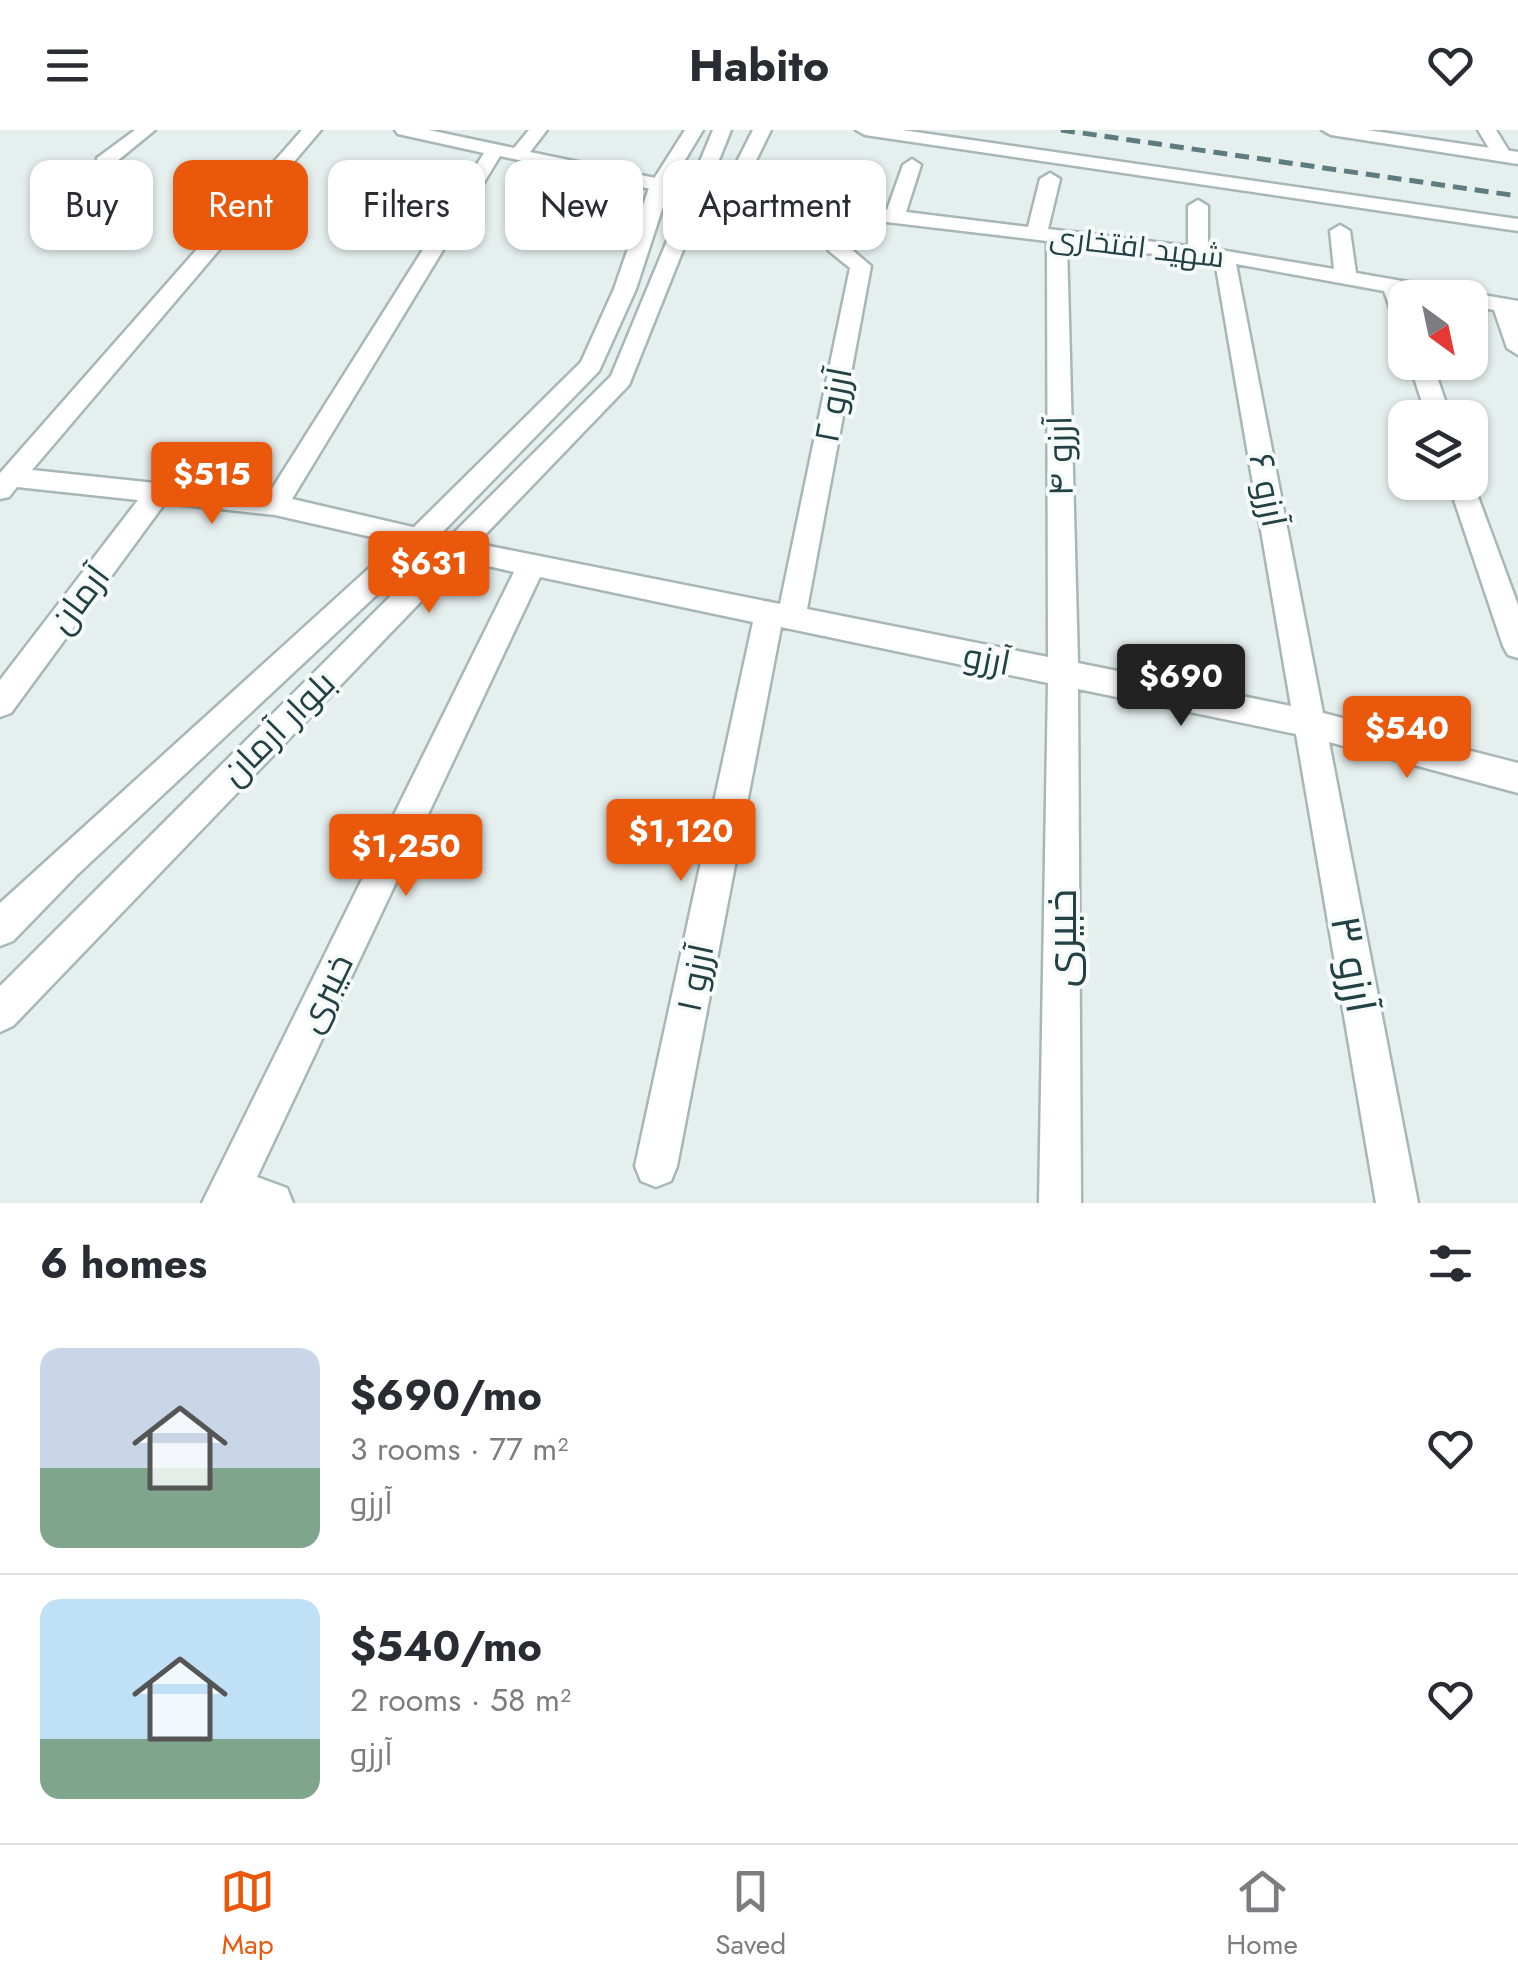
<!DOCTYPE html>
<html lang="en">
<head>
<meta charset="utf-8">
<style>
	:root { --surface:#fff; --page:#f7f7f7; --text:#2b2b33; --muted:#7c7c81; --line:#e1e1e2; --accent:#ea580c }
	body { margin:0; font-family:Jost,Cairo,sans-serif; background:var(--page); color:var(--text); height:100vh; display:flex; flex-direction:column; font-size:38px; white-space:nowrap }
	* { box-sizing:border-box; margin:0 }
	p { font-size:32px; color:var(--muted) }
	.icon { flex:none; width:55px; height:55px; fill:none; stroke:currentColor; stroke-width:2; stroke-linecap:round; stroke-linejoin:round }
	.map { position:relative; height:1073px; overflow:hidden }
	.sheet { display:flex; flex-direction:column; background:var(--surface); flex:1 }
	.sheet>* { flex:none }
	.hud { position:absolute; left:30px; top:30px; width:1000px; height:90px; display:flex; gap:20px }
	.needle { width:65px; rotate:147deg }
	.tools { position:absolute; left:1388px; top:150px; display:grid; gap:20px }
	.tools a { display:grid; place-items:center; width:100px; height:100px; border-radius:20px; background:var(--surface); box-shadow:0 2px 8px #0004; font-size:50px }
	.price { position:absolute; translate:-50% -85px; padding:0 22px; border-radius:10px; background:var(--accent); color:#fff; font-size:32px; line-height:65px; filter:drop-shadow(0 2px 5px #0008) }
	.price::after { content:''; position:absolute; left:50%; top:60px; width:30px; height:22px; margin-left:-15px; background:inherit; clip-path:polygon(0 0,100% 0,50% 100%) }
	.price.active { background:#222; color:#fff }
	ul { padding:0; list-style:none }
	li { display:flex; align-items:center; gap:30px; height:250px; padding:0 40px }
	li+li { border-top:2px solid var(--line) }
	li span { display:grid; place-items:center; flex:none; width:280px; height:200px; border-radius:20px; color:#555 }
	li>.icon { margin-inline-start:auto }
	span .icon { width:120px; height:120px; fill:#fffc; stroke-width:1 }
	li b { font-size:42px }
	h2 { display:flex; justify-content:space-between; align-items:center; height:120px; padding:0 40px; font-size:42px }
	.tag { padding:0 35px; border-radius:20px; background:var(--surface); box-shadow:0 2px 8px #0004; font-size:35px; line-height:90px }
	.tag.active { background:var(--accent); color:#fff }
	header { display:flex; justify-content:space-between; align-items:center; height:130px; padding:0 40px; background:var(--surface); font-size:45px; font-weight:700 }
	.menu { display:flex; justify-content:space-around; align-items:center; height:140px; border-top:2px solid var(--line); background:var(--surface); font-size:28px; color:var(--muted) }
	.menu a { display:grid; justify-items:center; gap:5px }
	.menu .active { color:var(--accent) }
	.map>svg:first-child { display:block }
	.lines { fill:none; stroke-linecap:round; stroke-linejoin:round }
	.minor-casing { stroke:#a7b7b8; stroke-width:5 }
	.tertiary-casing { stroke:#a7b7b8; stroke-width:5 }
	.minor { fill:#fff; fill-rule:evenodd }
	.tertiary { fill:#fff; fill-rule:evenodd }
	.rail { stroke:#5d7c7f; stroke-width:5; stroke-dasharray:14 8; stroke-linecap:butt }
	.labels { text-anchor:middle; stroke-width:8; stroke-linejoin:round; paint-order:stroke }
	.far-street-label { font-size:30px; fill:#224144; stroke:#f6fbfa }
	.street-label { font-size:35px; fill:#224144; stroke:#f6fbfa }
	.near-street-label { font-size:42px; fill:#224144; stroke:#f6fbfa }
</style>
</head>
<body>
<header><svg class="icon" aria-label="menu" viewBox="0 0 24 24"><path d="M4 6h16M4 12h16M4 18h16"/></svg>Habito<svg class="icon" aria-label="heart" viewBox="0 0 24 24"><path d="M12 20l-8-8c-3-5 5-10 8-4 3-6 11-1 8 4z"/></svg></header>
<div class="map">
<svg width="1518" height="1073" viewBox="0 0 1518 1073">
	<rect width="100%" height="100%" fill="#e5efee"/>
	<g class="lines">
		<g class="minor-casing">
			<path id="minor" d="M 135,0 L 155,0 L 111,36 L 97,36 L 97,28 Z
				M 302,0 L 321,0 L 32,340 L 268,365 L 484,23 L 398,4 L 395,0 L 429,0 L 514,18 L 529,0 L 547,0 L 530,22 L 660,49 L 670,55 L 660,61 L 500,26 L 292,369 L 430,401 L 434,408 L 430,415 L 420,418 L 275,385 L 165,373 L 11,583 L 0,587 L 0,550 L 138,370 L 17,357 L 9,367 L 0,369 L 0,343 Z
				M 753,0 L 771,0 L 740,63 L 887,80 L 903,35 L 912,29 L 921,35 L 906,82 L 1028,97 L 1040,49 L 1050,43 L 1060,49 L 1048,99 L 1188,116 L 1188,76 L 1198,70 L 1208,76 L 1208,118 L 1334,139 L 1330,101 L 1340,95 L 1350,101 L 1356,143 L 1518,171 L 1518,225 L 1507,218 L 1494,180 L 1470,176 L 1470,168 L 1407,165 L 1405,196 L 1394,189 L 1384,161 L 1236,134 L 1323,583 L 1518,633 L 1518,663 L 1329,612 L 1418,1073 L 1376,1073 L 1296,604 L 1078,559 L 1081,1073 L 1039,1073 L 1048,553 L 781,497 L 677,1036 L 671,1051 L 656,1057 L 641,1051 L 635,1036 L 753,492 L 540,447 L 257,1047 L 287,1058 L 293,1073 L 202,1073 L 514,442 L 444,426 L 440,419 L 444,412 L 454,409 L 780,474 L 850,138 L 829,121 L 806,82 L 686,67 L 686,59 L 722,61 ZM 827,85 L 1047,111 L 1048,527 L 807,479 L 871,136 L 844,113 ZM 1067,114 L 1215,131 L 1291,576 L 1078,533 Z
				M 856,0 L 902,0 L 1518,89 L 1518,101 L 865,5 Z
				M 1478,0 L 1496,0 L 1512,26 L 1510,30 L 1496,30 Z
				M 1409,232 L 1432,232 L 1451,288 L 1427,288 Z
				M 1470,345 L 1518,475 L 1518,528 L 1508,525 L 1503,516 L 1448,352 L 1470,352 Z"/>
		</g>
		<g class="tertiary-casing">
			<path id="tertiary" d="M 685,0 L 703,0 L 670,55 L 636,159 L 599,241 L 430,415 L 78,744 L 13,811 L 0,816 L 0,773 L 410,401 L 581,232 L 614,159 L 650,55 Z
				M 713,0 L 731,0 L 629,255 L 13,896 L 0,902 L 0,856 L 611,246 Z
				M 1322,0 L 1367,0 L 1518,22 L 1518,34 L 1331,5 Z"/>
		</g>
		<use href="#minor" class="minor"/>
		<use href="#tertiary" class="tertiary"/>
		<path class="rail" d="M 1061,0 L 1518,66"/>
	</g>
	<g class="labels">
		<g class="far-street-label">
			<text transform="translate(1137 117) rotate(7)" y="10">شهید افتخاری</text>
		</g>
		<g class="street-label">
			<text transform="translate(833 275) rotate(-79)" y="12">آرزو ۲</text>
			<text transform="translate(1060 326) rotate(-91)" y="12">آرزو ۴</text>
			<text transform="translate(1268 360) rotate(79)" y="12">آرزو ۶</text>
			<text transform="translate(79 469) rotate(-53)" y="12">آرمان</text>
			<text transform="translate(987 529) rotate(11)" y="12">آرزو</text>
			<text transform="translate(278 598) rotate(-45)" y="12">بلوار آرمان</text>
			<text transform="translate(695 848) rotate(-78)" y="12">آرزو ۱</text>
			<text transform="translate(325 863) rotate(-64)" y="12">خیبری</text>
		</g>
		<g class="near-street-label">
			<text transform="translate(1061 808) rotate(-90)" y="15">خبیری</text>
			<text transform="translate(1354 834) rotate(80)" y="15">آرزو ۳</text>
		</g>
	</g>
</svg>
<div class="tools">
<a><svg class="needle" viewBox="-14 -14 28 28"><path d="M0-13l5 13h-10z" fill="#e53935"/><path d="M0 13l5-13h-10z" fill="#7c7c81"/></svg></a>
<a><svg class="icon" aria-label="layers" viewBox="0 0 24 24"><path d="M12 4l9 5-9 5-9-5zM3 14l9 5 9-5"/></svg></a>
</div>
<b class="price" style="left:212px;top:397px">$515</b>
<b class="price" style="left:429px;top:486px">$631</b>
<b class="price active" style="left:1181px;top:599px">$690</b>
<b class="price" style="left:1407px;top:651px">$540</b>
<b class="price" style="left:681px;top:754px">$1,120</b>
<b class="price" style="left:406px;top:769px">$1,250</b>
<div class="hud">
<a class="tag">Buy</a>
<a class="tag active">Rent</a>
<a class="tag">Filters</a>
<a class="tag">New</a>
<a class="tag">Apartment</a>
</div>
</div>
<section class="sheet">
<h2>6 homes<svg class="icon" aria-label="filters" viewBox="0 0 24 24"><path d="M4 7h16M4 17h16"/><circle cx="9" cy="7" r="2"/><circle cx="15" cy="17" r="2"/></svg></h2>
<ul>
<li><span style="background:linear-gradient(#c9d6e8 60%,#7fa58c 0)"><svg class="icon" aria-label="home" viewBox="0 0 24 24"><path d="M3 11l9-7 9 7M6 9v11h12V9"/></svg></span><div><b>$690/mo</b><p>3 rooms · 77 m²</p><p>آرزو</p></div><svg class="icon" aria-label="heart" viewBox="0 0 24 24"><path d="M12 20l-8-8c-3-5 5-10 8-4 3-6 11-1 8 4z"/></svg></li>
<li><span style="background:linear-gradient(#bfe0f5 70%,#7fa58c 0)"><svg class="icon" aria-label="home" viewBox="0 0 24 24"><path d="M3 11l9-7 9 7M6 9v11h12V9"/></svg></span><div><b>$540/mo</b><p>2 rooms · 58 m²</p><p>آرزو</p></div><svg class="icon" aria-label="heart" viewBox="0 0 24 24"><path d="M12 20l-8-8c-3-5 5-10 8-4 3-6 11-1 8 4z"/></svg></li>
</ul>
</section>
<nav class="menu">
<a class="active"><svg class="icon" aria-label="map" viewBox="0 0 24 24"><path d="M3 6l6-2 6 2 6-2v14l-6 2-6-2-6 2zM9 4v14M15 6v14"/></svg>Map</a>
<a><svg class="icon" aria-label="saved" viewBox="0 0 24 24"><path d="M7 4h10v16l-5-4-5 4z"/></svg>Saved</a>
<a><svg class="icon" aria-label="home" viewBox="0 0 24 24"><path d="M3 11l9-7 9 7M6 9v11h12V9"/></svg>Home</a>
</nav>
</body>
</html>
